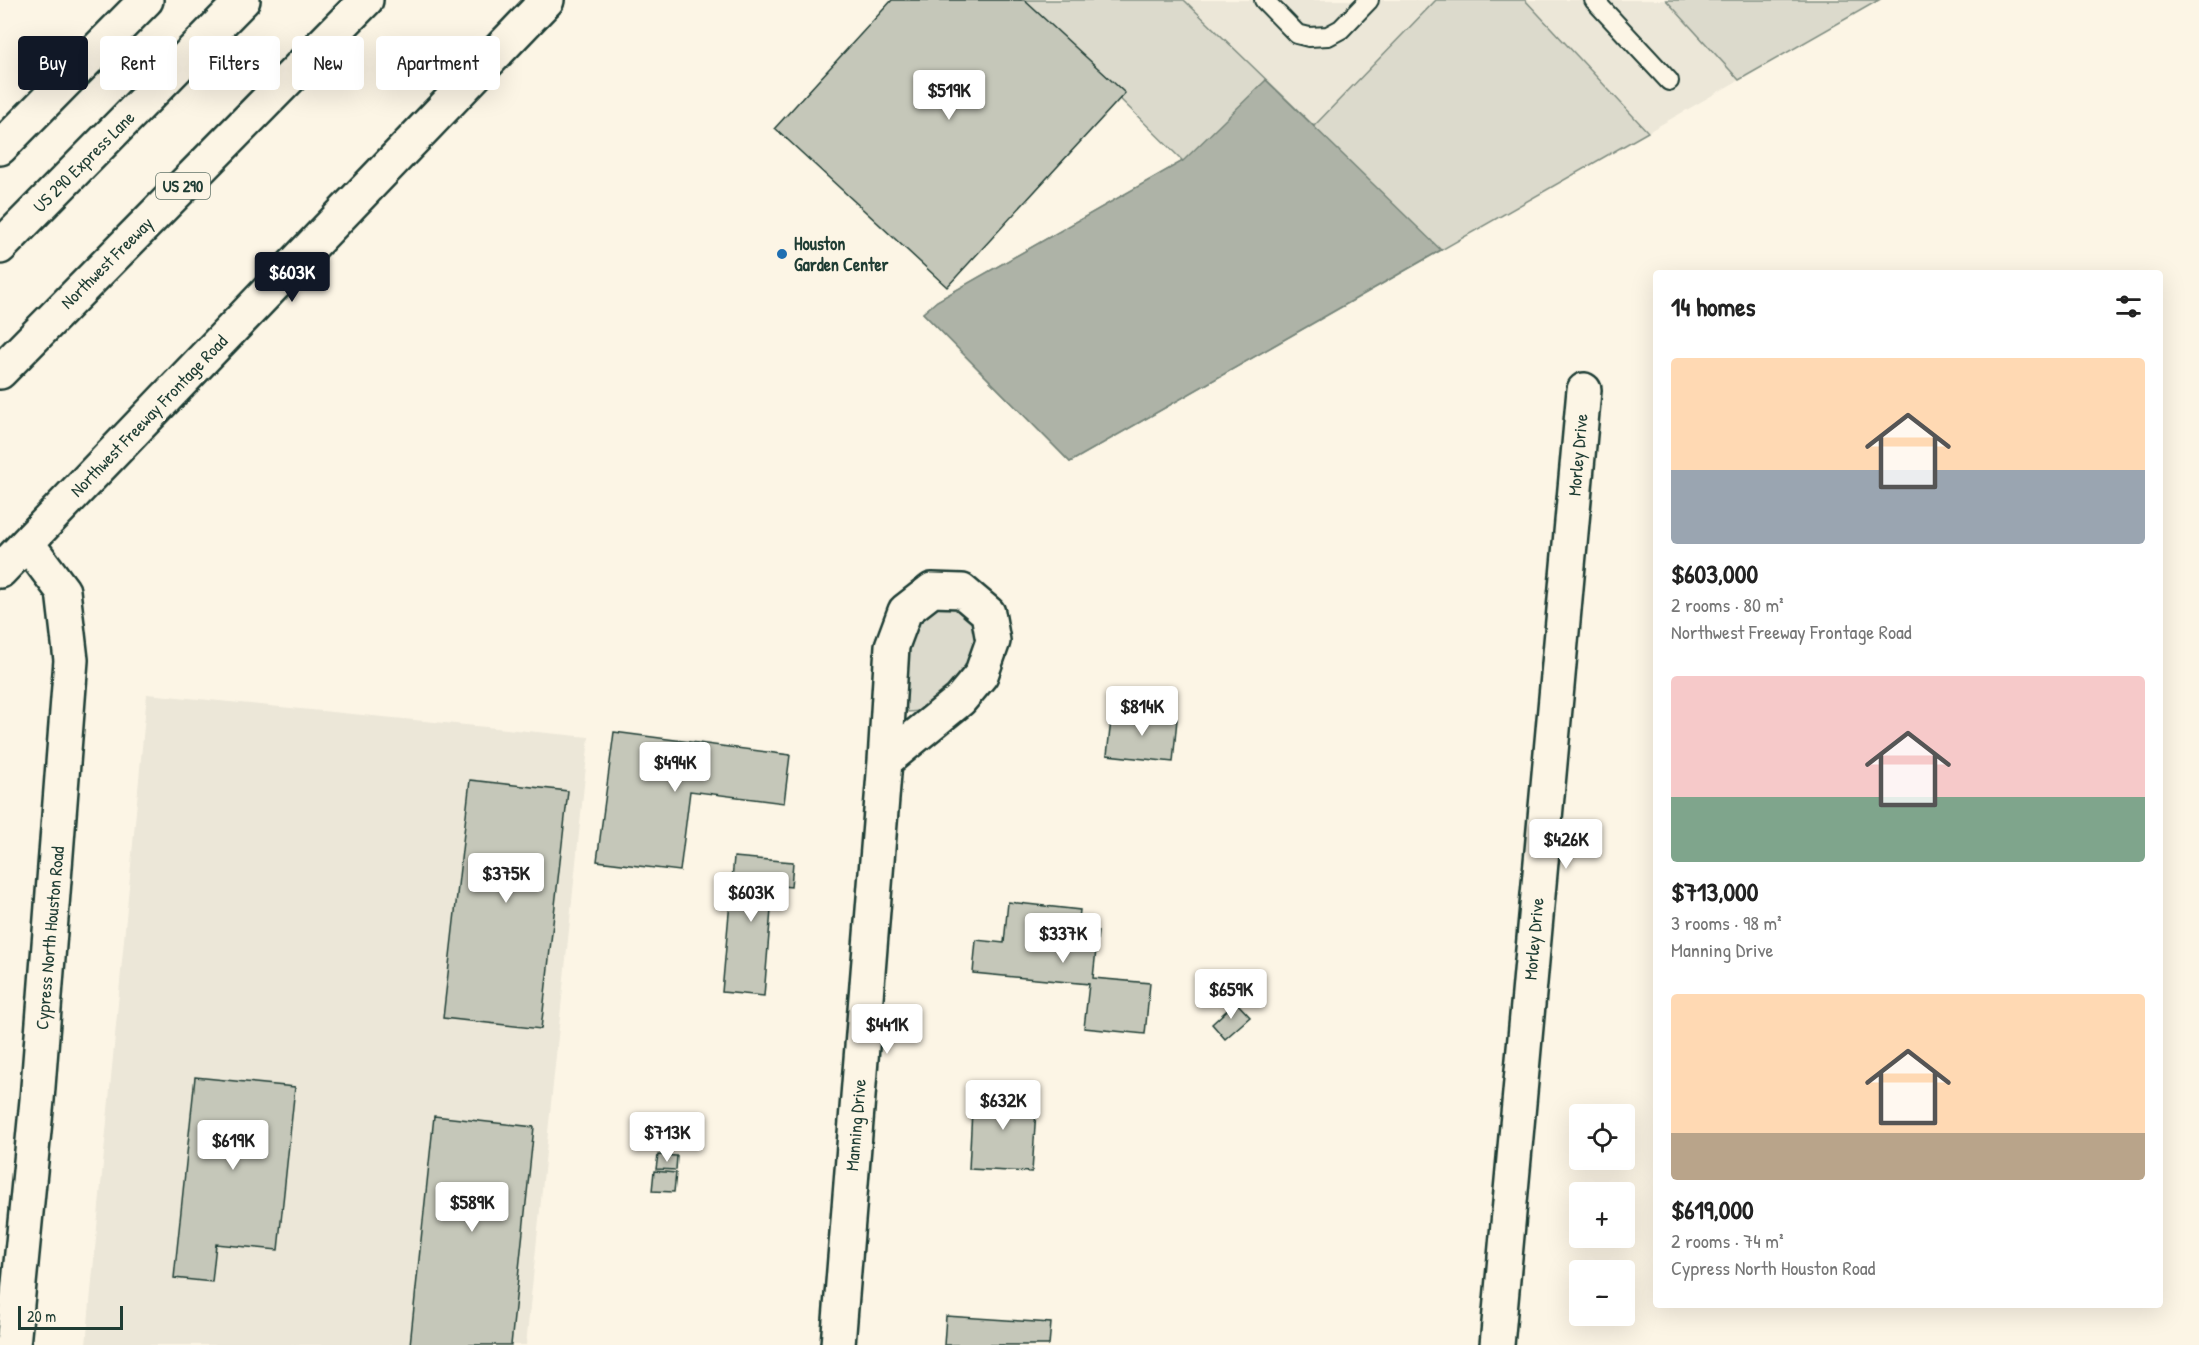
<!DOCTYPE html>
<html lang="en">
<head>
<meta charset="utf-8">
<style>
	:root { --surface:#fff; --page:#f6f6f6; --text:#222; --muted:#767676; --accent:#111827 }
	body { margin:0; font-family:"Patrick Hand",sans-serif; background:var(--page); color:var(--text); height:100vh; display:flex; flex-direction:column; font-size:22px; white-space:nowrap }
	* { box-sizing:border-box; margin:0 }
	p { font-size:20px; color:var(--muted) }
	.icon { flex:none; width:33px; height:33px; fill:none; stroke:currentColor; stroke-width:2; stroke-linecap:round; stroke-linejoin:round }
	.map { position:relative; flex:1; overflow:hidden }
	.side { position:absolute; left:1653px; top:270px; width:510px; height:1038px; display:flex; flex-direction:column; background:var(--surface); border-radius:6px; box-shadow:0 6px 24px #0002 }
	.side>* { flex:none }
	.hud { position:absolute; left:18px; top:36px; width:570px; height:54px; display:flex; gap:12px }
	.fabs { position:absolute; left:1569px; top:1104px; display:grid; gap:12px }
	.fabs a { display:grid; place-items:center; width:66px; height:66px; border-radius:6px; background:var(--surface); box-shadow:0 6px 24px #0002; font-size:30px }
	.scale { position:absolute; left:18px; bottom:15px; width:105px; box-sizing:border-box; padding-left:6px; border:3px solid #1f3d34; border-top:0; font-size:16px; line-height:21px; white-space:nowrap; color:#1f3d34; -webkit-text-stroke:4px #fcf5e5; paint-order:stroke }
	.price { position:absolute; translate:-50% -51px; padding:0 14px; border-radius:6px; background:#fff; color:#222; font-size:20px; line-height:39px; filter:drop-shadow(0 2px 3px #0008) }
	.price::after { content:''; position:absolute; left:50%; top:36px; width:18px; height:14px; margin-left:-9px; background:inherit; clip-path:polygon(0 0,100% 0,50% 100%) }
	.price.on { background:var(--accent); color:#fff }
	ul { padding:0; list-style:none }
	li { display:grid; align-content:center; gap:12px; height:318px; padding:0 18px }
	li span { display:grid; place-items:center; height:186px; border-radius:6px; color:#555 }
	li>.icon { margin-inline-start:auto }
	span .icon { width:108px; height:108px; fill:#fffc; stroke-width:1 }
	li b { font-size:26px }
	h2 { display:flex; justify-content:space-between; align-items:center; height:72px; padding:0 18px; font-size:26px }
	.tag { padding:0 21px; border-radius:6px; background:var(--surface); box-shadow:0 6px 24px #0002; font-size:21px; line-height:54px }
	.tag.on { background:var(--accent); color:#fff }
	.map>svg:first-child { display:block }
	.built { fill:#ece7d8 }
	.green { fill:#dcdacc; stroke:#7e8c80; stroke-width:1.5 }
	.water { fill:#aeb3a7; stroke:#758479; stroke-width:1.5 }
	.building { fill:#c5c7b9; stroke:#1f3d34; stroke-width:1.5 }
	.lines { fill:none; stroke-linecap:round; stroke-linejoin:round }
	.service-casing { stroke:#1f3d34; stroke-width:22 }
	.minor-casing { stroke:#1f3d34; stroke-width:38 }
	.secondary-casing { stroke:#1f3d34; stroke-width:38 }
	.motorway-casing { stroke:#1f3d34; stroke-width:38 }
	.service { stroke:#fcf5e5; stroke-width:18 }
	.minor { stroke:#fcf5e5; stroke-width:33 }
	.secondary { stroke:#fcf5e5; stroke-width:33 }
	.motorway { stroke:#fcf5e5; stroke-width:33 }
	.poi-dot { fill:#1f6fb2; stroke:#fcf5e5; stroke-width:2 }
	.labels { text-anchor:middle; stroke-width:6; stroke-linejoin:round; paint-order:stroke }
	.shield { fill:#fcf5e5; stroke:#617469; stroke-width:1.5 }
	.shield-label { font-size:16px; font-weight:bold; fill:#1f3d34 }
	.street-label { font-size:18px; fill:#1f3d34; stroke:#fcf5e5 }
	.poi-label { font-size:18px; font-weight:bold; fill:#1f3d34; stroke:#fcf5e5; text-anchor:start }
</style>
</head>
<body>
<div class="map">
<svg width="2199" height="1345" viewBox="0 0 2199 1345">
	<rect width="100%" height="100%" fill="#fcf5e5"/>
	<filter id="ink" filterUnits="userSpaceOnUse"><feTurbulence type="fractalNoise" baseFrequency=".0167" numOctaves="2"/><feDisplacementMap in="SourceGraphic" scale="12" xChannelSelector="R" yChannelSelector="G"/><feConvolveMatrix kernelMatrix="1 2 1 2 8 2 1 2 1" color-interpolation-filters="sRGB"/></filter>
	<g filter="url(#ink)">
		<path class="built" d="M 1184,0 L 1436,0 L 1314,126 Z
			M 1525,0 L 1666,0 L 1739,80 L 1648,132 Z
			M 147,694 L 589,737 L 526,1345 L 86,1345 Z"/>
		<path class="green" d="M 1020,0 L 1184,0 L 1314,126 L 1436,0 L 1525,0 L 1648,132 L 1070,462 L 923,313 L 937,301 L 1183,161 Z
			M 1666,0 L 1879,0 L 1739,80 Z
			M 937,606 L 956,606 L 974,621 L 978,640 L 968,667 L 950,689 L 921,711 L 908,712 L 903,700 L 907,650 L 917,620 Z"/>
		<path class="water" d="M 1266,80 L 1441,250 L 1070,462 L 923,313 L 937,301 L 1183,161 Z"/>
		<path class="building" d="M 892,0 L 1024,0 L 1125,93 L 947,287 L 775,128 Z
			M 1112,712 L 1177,719 L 1173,762 L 1107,755 Z
			M 614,732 L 790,755 L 784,803 L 690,791 L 680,871 L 597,861 Z
			M 470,780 L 568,791 L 541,1029 L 443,1018 Z
			M 734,857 L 793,862 L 791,887 L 773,885 L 764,996 L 722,992 Z
			M 1008,902 L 1080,910 L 1078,928 L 1098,931 L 1093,978 L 1150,983 L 1145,1034 L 1084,1028 L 1089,984 L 973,973 L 976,940 L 1004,943 Z
			M 1236,1002 L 1250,1017 L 1225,1039 L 1212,1024 Z
			M 195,1077 L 295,1087 L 278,1250 L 216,1244 L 212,1282 L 174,1278 Z
			M 973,1091 L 1037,1094 L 1032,1172 L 969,1169 Z
			M 434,1116 L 534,1127 L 511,1345 L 410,1345 Z
			M 658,1155 L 677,1156 L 676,1170 L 656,1169 Z
			M 654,1171 L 676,1173 L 674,1192 L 652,1191 Z
			M 946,1316 L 1051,1323 L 1049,1345 L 944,1345 Z"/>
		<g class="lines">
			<g class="service-casing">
				<path id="service" d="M 1264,0 L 1297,34 L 1309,37 L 1328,36 L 1341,29 L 1369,0
					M 1594,0 L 1669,81"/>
			</g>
			<g class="minor-casing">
				<path id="minor" d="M 838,1345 L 885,761 L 892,646 L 905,611 L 932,590 L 962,591 L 988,613 L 993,641 L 981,675 L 960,700 L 885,761
					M 1497,1345 L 1584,390"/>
			</g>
			<g class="secondary-casing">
				<path id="secondary" d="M 0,571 L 547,0
					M 13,1345 L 37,1100 L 71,660 L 63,591 L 27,543"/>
			</g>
			<g class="motorway-casing">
				<path id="motorway" d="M 0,148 L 146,0
					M 0,247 L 243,0
					M 0,372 L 366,0"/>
			</g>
			<use href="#service" class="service"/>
			<use href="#minor" class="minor"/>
			<use href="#secondary" class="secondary"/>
			<use href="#motorway" class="motorway"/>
		</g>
	</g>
	<circle class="poi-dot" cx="782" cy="254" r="6"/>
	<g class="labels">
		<rect class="shield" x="156" y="173" width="54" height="26" rx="4.5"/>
		<g class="shield-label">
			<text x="183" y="192">US 290</text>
		</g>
		<g class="street-label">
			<text transform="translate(84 162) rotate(-45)" y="6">US 290 Express Lane</text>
			<text transform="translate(107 263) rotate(-45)" y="6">Northwest Freeway</text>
			<text transform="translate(149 416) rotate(-46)" y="6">Northwest Freeway Frontage Road</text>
			<text transform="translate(1578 455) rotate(-85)" y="6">Morley Drive</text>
			<text transform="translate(50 938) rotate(-85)" y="6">Cypress North Houston Road</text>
			<text transform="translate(1534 939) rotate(-85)" y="6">Morley Drive</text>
			<text transform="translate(856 1125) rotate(-85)" y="6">Manning Drive</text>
		</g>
		<g class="poi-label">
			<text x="794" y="250">Houston<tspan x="794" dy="21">Garden Center</tspan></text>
		</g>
	</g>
</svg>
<div class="fabs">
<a><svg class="icon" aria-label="locate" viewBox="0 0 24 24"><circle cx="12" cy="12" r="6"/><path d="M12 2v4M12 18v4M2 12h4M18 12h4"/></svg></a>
<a>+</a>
<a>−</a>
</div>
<div class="scale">20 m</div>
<b class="price" style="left:949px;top:121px">$519K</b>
<b class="price on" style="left:292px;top:303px">$603K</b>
<b class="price" style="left:1142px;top:737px">$814K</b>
<b class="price" style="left:675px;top:793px">$494K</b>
<b class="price" style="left:1566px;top:870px">$426K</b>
<b class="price" style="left:506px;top:904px">$375K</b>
<b class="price" style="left:751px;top:923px">$603K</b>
<b class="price" style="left:1063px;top:964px">$337K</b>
<b class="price" style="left:1231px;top:1020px">$659K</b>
<b class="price" style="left:887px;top:1055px">$441K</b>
<b class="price" style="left:1003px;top:1131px">$632K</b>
<b class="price" style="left:667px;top:1163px">$713K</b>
<b class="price" style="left:233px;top:1171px">$619K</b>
<b class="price" style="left:472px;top:1233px">$589K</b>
<div class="hud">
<a class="tag on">Buy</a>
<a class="tag">Rent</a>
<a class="tag">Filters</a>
<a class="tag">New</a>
<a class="tag">Apartment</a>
</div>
<section class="side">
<h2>14 homes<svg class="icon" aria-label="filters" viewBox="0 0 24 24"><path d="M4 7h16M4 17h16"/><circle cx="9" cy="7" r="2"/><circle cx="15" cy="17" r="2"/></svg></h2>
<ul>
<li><span style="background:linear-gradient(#ffd9b3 60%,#9aa5b1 0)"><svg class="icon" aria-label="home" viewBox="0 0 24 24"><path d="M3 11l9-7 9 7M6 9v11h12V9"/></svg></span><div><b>$603,000</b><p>2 rooms · 80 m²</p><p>Northwest Freeway Frontage Road</p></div></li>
<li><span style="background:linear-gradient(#f6c9c9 65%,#7fa58c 0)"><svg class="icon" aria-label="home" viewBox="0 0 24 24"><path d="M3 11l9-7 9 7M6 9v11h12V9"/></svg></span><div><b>$713,000</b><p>3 rooms · 98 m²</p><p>Manning Drive</p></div></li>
<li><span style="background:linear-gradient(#ffd9b3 75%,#b9a48a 0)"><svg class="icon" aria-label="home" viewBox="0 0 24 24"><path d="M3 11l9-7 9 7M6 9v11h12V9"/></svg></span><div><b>$619,000</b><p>2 rooms · 74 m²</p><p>Cypress North Houston Road</p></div></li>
</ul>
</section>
</div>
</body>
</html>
